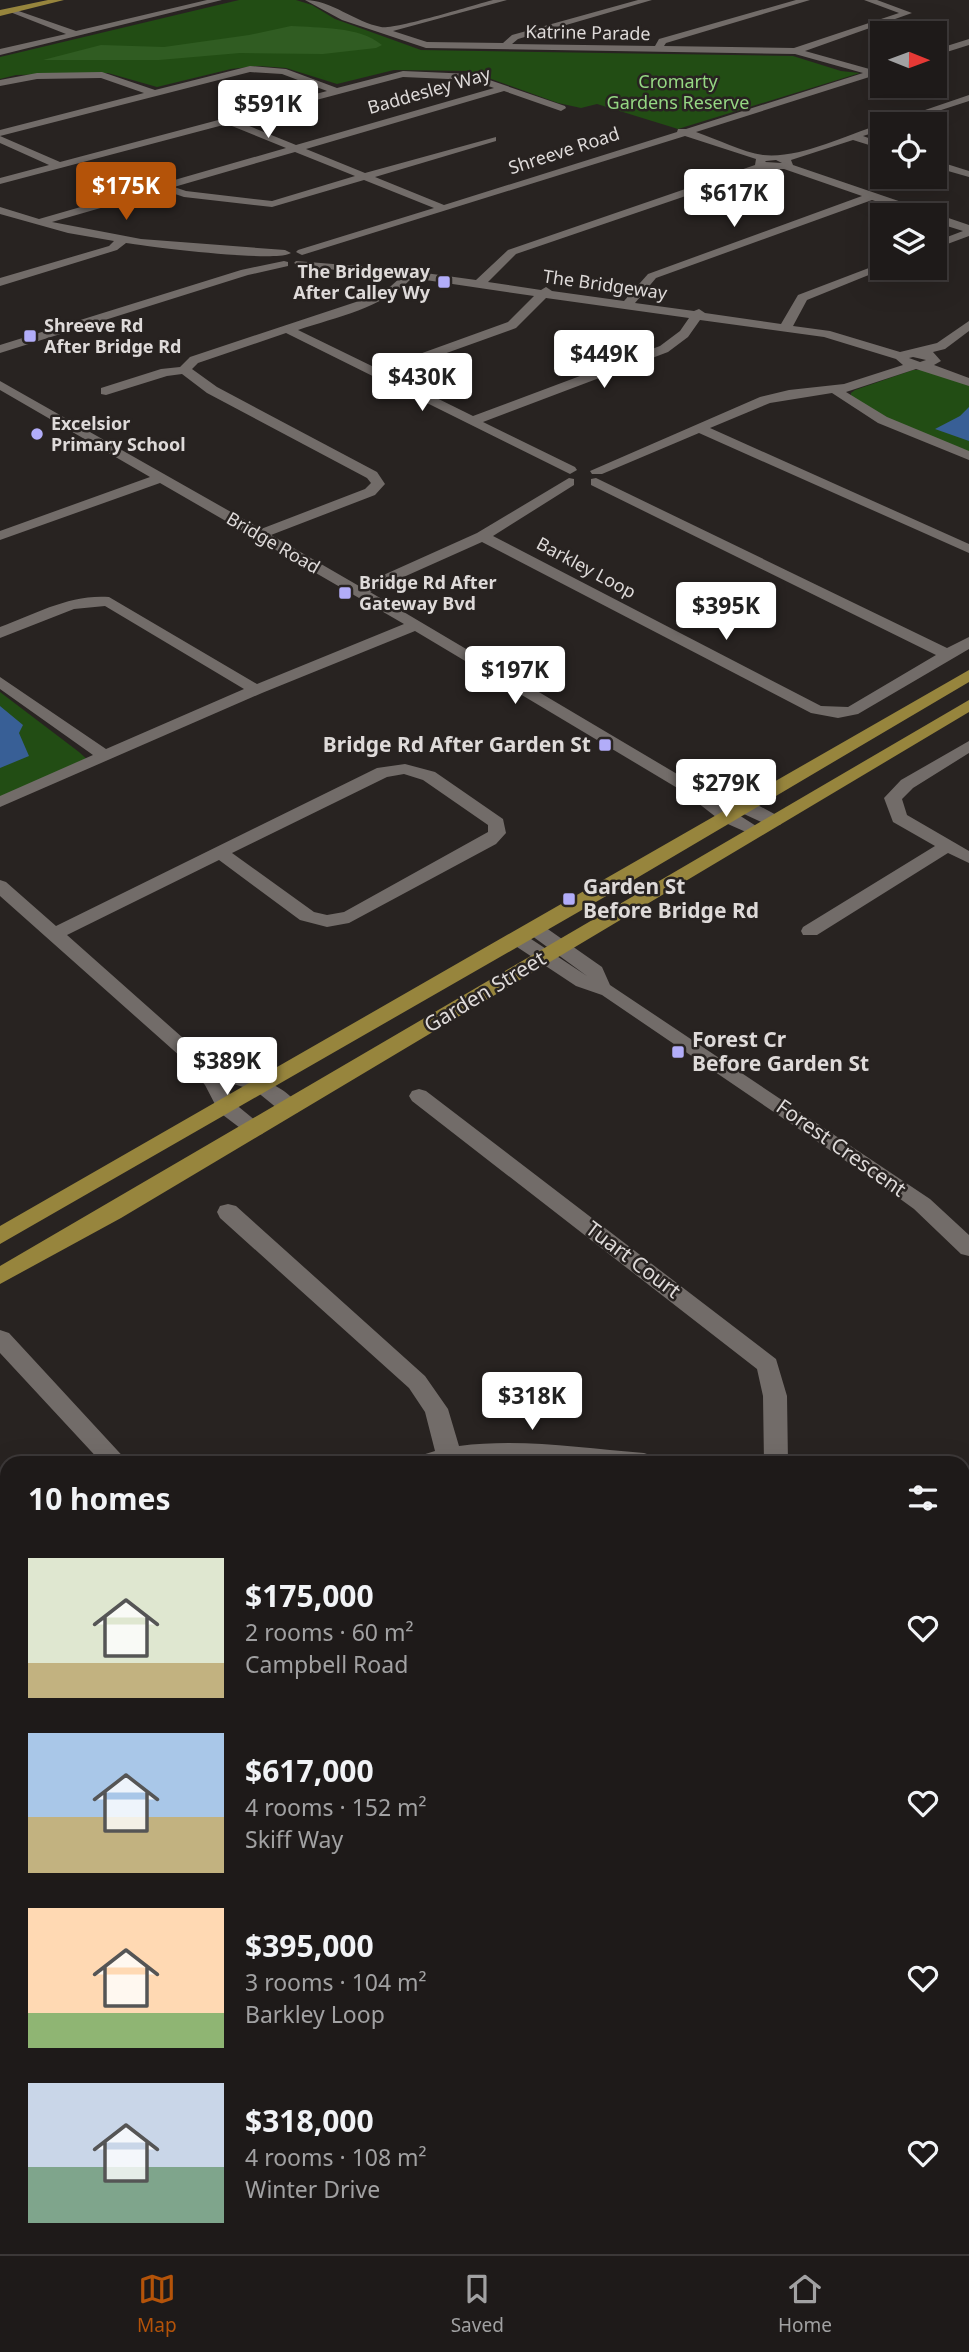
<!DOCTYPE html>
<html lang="en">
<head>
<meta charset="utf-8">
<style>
	:root { --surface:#1e1a19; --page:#2b2726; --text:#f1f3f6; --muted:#a1a1a2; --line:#3c3838; --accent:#b45309 }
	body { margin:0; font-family:"Noto Sans",sans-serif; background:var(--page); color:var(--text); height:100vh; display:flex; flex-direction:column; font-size:26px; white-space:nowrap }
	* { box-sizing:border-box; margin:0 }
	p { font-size:23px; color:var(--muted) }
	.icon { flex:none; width:38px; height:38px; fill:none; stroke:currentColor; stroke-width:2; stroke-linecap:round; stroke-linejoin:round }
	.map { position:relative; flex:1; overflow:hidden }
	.sheet { position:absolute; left:0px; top:1456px; width:970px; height:798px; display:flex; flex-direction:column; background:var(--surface); border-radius:21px 21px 0 0; box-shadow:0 7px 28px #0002,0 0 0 2px var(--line) }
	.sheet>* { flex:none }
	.needle { width:46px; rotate:91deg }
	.tools { position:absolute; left:870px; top:21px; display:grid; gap:14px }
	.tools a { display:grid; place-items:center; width:77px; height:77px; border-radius:0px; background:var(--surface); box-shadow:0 7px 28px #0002,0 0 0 2px var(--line); font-size:35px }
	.price { position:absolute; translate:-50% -60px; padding:0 16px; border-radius:7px; background:#fff; color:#222; font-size:23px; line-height:46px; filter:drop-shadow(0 2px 4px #0008) }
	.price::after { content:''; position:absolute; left:50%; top:42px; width:21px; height:16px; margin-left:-10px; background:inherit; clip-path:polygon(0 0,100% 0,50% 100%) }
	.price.current { background:var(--accent); color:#fff }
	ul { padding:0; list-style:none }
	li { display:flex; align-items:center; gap:21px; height:175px; padding:0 28px }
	li span { display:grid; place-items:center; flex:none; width:196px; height:140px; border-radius:0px; color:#555 }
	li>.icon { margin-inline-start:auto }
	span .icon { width:84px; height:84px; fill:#fffc; stroke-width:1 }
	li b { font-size:30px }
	h2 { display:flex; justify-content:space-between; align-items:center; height:84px; padding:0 28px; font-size:30px }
	.tabs { display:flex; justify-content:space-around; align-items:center; height:98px; border-top:2px solid var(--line); background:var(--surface); font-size:19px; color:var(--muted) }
	.tabs a { display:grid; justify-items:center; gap:4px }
	.tabs .current { color:var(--accent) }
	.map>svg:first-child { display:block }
	.green { fill:#224d14 }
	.forest { fill:#305c22 }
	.water { fill:#385f96 }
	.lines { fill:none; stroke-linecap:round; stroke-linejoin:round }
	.minor { fill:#726c69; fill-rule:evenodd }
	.major { fill:#97853d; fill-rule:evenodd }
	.poi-dot { fill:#b2adf9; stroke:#282321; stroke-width:2.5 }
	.labels { text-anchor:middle; stroke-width:5; stroke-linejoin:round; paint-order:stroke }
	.far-street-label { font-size:18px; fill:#dedad9; stroke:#282321 }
	.far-park-label { font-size:18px; fill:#95d783; stroke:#282321 }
	.far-poi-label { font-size:18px; font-weight:bold; fill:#dedad9; stroke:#282321; text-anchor:start }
	.poi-label { font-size:21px; font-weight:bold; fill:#dedad9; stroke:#282321; text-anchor:start }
	.street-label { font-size:21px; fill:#dedad9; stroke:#282321 }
</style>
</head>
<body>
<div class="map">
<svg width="969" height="2254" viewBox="0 0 969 2254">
	<rect width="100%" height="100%" fill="#282321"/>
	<path class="green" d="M 239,0 L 296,0 L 312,5 L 335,19 L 421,50 L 793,56 L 841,71 L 860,73 L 678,129 L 597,104 L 581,108 L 558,103 L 469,71 L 394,70 L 337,84 L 286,68 L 259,66 L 231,69 L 157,87 L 108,73 L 16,75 L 0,79 L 0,57 Z
		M 913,370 L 923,370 L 969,385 L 969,452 L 870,411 L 851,397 L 851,393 L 855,390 Z
		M 0,692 L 79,752 L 90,762 L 0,800 Z"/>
	<path class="forest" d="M 291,26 C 319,28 359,26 382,45 L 376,48 L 323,54 L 240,53 L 159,60 L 43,60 L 101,45 L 164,47 L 249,35 Z"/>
	<path class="water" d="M 969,407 L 969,441 L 935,429 L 960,416 Z
		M 0,706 L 23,725 L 19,733 L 29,756 L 0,768 Z"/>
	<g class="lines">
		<path class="minor" d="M 207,0 L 222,0 L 0,55 L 0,49 L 66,34 L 10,12 L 10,8 L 76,31 Z
			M 305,0 C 331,0 355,22 381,27 C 394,30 474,5 493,0 L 507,0 L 393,31 L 427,42 L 503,43 L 512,35 L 638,0 L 652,0 L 518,39 L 512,44 L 655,46 L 659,39 L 796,0 L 810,0 L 666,43 L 664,46 L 794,48 L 899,13 L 864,0 L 877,0 L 912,13 L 805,51 L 873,70 L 882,67 L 882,73 L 696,132 C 717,139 742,152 763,155 C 798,159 845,136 878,125 L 883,124 L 882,130 L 863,136 L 882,143 L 882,149 L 853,140 L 791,160 L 793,165 L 969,225 L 969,236 L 934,249 L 934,242 L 963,231 L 934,222 L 934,215 L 918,215 L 872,200 L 656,278 L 635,303 L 694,311 L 699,309 L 705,313 L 781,324 L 798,295 L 882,263 L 882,268 L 886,268 L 807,300 L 793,326 L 830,331 L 900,352 L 937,343 L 969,321 L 969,331 L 945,349 L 933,352 L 941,361 L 934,365 L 969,378 L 969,386 L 916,369 L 846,392 L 887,417 L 969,451 L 969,460 L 878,423 L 832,393 L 770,403 L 710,428 L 969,544 L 969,553 L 699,433 L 602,474 L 592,474 L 590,471 L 760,397 L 789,390 L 844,384 L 903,365 L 896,359 L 824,337 L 700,320 L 688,337 L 668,352 L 483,422 L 575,467 L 577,470 L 570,474 L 286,333 L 198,363 L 192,369 L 217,387 L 377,472 L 385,484 L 375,495 L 271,535 L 359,586 L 477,533 L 569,478 L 574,479 L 574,485 L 493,536 L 821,706 L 848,707 L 936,655 L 591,485 L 591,479 L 596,478 L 947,648 L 969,637 L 969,649 L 858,714 L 838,718 L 811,713 L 482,542 L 370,592 L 699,787 L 752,802 L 780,817 L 783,821 L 780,825 L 768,825 L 720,803 L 764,831 L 755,836 L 721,821 L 684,792 L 415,631 L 262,693 L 0,807 L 0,796 L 93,755 L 0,689 L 0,677 L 106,749 L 244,689 L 105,606 L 74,609 L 0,638 L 0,627 C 35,614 70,594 109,597 L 257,684 L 404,624 L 160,483 L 0,540 L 0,531 L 150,477 L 0,390 L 0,381 L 261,529 L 365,489 L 371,483 L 367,478 L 207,393 L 182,374 L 167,376 L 106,395 L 101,394 L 101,388 L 161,369 L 180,367 L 190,357 L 371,297 L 391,286 L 401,277 L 300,266 L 294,263 L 296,261 L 407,270 L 412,268 L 418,272 L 476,280 L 508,250 L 755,165 L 756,159 L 685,136 L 302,255 L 296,252 L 298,250 L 434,208 L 364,180 L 272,207 L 184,197 L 163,190 L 52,222 L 141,239 L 285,250 L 291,253 C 277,263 151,247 126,243 L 117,250 L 0,286 L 0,278 L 109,246 L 114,241 L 68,233 L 0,214 L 0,207 L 39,219 L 286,148 L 227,124 L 0,184 L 0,178 L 49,165 L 0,143 L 0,130 L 144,93 L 101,78 L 37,79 L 0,86 L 0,80 L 37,73 L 102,72 L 155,90 L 250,66 L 286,69 L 337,88 L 403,71 L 472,74 L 565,106 L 566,108 L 561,111 L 504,91 L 306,149 L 365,173 L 496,137 L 496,141 L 375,177 L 444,205 L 677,132 L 678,129 L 686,129 L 863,73 L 795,54 L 426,48 L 342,20 ZM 250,72 L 282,74 L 327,91 L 60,162 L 0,136 ZM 403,77 L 471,80 L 494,88 L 296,145 L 237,121 ZM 295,152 L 355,176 L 272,201 L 186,191 L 174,187 ZM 776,160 L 782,163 L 765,162 L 766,161 ZM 765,169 L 784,169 L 862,196 L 648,274 L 624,301 L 552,291 L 546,287 L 541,290 L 488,282 L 516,254 ZM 412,278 L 534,296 L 508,322 L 378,369 L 298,330 C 337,317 382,308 412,278 ZM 546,298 L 689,318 L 680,331 L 660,346 L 473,416 L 388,374 L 516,328 ZM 913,357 L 926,360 L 920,362 L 909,358 Z
			M 969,39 L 969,45 L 934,56 L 934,50 Z
			M 969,95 L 969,101 L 898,124 L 884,124 Z
			M 934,160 L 969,171 L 969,177 L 934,167 Z
			M 284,261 L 288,262 L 288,266 L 248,275 L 0,353 L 0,345 L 241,270 Z
			M 969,741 L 969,753 L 913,788 L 902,799 L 907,815 L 969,851 L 969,863 L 948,853 L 817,935 L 803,935 L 801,931 L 803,927 L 935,846 L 893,822 L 884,798 L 901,780 Z
			M 405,764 L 435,772 L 503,819 L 506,833 L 496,844 L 349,923 L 327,927 L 300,920 L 219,860 L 67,935 L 201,1054 C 214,1056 223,1065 235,1070 C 259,1080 285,1084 300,1108 L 297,1113 L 283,1113 L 256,1091 L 224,1081 L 234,1103 L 266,1129 L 262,1134 L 255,1136 L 248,1134 L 219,1112 L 205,1085 L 181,1057 L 0,896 L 0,880 L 6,882 L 56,926 L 377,768 ZM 404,774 L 423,780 L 488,825 L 488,832 L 344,912 L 327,915 L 314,912 L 232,853 L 387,777 Z
			M 535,923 L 542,925 L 602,967 L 610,985 L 930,1199 L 969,1235 L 969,1256 L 961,1254 L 914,1209 L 881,1185 L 602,995 L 576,986 L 511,943 L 509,939 L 511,935 L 525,935 L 587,976 L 528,933 L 526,929 L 528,925 Z
			M 419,1089 L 426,1091 L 776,1359 L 787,1396 L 788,1463 L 764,1463 L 763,1396 L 757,1369 L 412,1101 L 409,1096 L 412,1091 Z
			M 228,1204 L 236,1206 L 425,1376 L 448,1409 L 459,1446 C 520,1438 582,1448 644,1453 L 653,1456 L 656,1463 L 416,1463 L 419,1456 L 435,1451 L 425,1412 L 409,1388 L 220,1218 L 217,1212 L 220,1206 Z
			M 0,1330 L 9,1333 L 129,1463 L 102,1463 L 0,1353 Z
			M 962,1515 L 969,1517 L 969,1538 L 962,1536 Z
			M 969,1653 L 969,1691 L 962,1694 L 962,1656 Z
			M 962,1740 L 969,1740 L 969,1766 L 962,1765 Z
			M 7,1757 L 7,1786 L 0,1789 L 0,1760 Z
			M 0,1826 L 7,1828 L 7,1855 L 0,1853 Z
			M 345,2247 L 379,2247 L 378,2254 L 344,2254 Z
			M 814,2247 L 849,2247 L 846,2254 L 811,2254 Z"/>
		<path class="major" d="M 48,0 L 64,0 L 0,16 L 0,10 Z
			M 969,670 L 969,682 L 608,895 L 0,1244 L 0,1226 Z
			M 969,700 L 969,712 L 121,1218 L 0,1284 L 0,1266 Z"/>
	</g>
	<g class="poi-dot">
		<rect x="437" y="275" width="14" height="14" rx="3.5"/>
		<rect x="23" y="329" width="14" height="14" rx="3.5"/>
		<circle cx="37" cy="434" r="7"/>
		<rect x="338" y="586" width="14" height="14" rx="3.5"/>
		<rect x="598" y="738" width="14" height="14" rx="3.5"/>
		<rect x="562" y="892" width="14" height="14" rx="3.5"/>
		<rect x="671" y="1045" width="14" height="14" rx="3.5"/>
	</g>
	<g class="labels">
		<g class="far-street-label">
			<text transform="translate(588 33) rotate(1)" y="6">Katrine Parade</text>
			<text transform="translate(429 91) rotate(-16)" y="6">Baddesley Way</text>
			<text transform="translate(564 151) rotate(-18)" y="6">Shreeve Road</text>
			<text transform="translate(605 285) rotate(8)" y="6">The Bridgeway</text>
			<text transform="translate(273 543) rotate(30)" y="6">Bridge Road</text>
			<text transform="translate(586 568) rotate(28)" y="6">Barkley Loop</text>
		</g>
		<g class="far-park-label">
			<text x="678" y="88">Cromarty<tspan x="678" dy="21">Gardens Reserve</tspan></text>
		</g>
		<g class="far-poi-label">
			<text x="430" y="278" text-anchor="end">The Bridgeway<tspan x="430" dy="21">After Calley Wy</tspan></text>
			<text x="44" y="332">Shreeve Rd<tspan x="44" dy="21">After Bridge Rd</tspan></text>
			<text x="51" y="430">Excelsior<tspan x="51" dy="21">Primary School</tspan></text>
			<text x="359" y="589">Bridge Rd After<tspan x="359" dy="21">Gateway Bvd</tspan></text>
		</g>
		<g class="poi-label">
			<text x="591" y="752" text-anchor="end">Bridge Rd After Garden St</text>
			<text x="583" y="894">Garden St<tspan x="583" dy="24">Before Bridge Rd</tspan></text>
			<text x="692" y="1047">Forest Cr<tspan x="692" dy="24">Before Garden St</tspan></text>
		</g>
		<g class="street-label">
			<text transform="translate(485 992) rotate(-31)" y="7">Garden Street</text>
			<text transform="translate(841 1148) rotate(35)" y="7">Forest Crescent</text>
			<text transform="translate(633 1260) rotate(37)" y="7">Tuart Court</text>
		</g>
	</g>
</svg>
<div class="tools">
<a><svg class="needle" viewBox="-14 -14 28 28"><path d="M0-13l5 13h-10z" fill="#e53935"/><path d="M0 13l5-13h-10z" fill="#a1a1a2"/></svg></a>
<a><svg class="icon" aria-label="locate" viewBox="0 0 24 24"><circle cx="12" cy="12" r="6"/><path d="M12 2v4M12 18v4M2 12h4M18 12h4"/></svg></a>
<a><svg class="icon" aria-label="layers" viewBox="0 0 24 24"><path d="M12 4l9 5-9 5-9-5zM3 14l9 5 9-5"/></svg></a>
</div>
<b class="price" style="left:268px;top:140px">$591K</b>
<b class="price current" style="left:126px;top:222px">$175K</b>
<b class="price" style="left:734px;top:229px">$617K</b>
<b class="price" style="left:604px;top:390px">$449K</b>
<b class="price" style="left:422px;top:413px">$430K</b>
<b class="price" style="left:726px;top:642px">$395K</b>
<b class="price" style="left:515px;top:706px">$197K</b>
<b class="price" style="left:726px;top:819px">$279K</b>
<b class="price" style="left:227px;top:1097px">$389K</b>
<b class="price" style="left:532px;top:1432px">$318K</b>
<section class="sheet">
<h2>10 homes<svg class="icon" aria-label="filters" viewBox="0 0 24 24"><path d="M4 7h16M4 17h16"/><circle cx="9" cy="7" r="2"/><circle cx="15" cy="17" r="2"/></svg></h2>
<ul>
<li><span style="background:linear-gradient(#dfe7d0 75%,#c2b280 0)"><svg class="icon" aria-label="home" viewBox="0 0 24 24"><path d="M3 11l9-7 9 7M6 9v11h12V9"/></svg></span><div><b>$175,000</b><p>2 rooms · 60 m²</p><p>Campbell Road</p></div><svg class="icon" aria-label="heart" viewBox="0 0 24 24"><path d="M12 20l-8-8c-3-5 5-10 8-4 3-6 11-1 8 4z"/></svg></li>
<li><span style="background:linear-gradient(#a9c7e8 60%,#c2b280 0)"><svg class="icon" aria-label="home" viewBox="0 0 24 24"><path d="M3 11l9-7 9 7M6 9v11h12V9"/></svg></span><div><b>$617,000</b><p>4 rooms · 152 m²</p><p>Skiff Way</p></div><svg class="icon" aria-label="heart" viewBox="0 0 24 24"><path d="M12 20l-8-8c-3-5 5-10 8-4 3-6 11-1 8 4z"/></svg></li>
<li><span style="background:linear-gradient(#ffd9b3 75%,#8fb573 0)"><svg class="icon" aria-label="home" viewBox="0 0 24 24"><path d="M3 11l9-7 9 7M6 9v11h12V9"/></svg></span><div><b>$395,000</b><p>3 rooms · 104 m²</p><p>Barkley Loop</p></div><svg class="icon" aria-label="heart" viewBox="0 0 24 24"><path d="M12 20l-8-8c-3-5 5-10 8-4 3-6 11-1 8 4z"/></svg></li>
<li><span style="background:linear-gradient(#c9d6e8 60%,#7fa58c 0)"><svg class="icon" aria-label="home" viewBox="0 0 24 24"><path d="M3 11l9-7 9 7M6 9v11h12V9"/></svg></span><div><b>$318,000</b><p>4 rooms · 108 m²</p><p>Winter Drive</p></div><svg class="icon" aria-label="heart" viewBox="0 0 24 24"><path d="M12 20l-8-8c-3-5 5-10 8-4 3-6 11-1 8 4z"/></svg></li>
</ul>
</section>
</div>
<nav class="tabs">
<a class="current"><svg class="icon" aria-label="map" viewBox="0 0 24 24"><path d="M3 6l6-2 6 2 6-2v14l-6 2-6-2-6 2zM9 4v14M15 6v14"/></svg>Map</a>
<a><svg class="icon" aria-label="saved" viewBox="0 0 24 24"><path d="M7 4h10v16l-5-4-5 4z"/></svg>Saved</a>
<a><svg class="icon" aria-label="home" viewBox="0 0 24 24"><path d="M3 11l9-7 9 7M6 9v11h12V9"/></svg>Home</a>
</nav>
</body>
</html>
